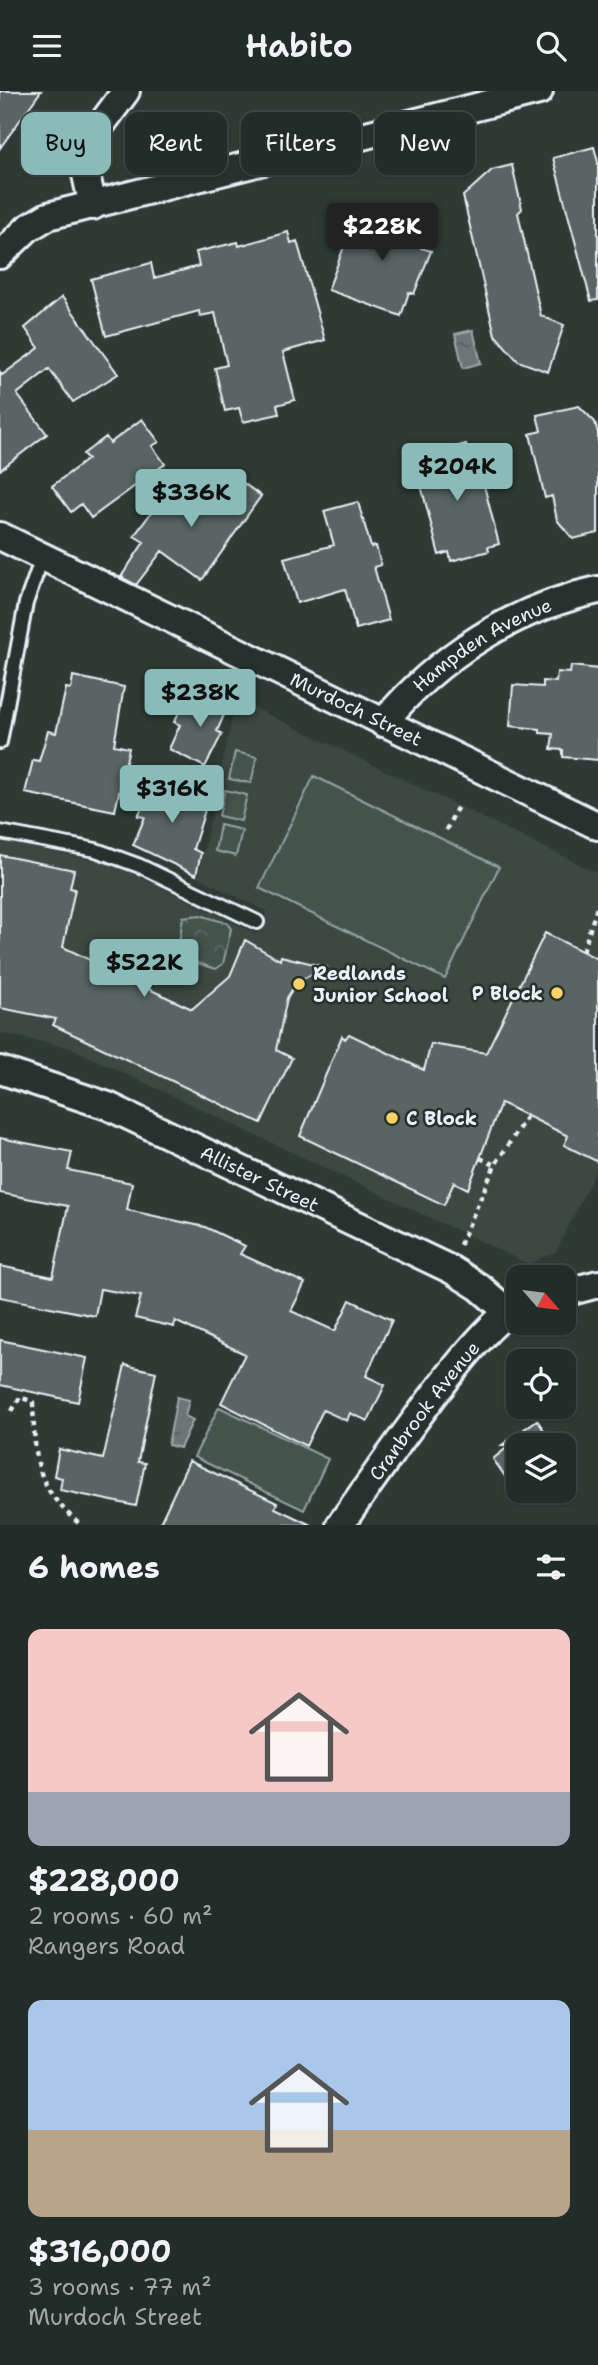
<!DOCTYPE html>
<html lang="en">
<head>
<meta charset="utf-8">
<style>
	:root { --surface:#222c28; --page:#2e3834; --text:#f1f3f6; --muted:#a2a7a8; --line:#3f4845; --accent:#8bbbb9 }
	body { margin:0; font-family:"Shantell Sans",sans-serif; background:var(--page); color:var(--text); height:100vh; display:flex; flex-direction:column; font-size:26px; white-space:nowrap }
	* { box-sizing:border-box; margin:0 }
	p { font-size:23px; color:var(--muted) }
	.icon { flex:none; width:38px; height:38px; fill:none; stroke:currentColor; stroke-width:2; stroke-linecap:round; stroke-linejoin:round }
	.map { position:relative; height:1434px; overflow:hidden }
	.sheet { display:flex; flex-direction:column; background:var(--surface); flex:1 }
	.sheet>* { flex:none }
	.banner { position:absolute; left:21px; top:21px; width:556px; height:63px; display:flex; gap:14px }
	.needle { width:46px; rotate:118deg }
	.controls { position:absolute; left:506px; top:1174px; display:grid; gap:14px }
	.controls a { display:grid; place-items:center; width:70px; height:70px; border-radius:14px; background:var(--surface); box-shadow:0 2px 5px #0004,0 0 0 2px var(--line); font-size:35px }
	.price { position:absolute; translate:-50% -60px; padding:0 16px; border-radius:7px; background:var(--accent); color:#111; font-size:23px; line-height:46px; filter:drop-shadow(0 2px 4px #0008) }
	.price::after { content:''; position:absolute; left:50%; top:42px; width:21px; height:16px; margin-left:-10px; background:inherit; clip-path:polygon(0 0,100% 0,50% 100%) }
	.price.current { background:#222; color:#fff }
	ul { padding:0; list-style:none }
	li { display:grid; align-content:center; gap:14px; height:371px; padding:0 28px }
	li span { display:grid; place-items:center; height:217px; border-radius:14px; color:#555 }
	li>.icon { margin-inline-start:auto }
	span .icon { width:126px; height:126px; fill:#fffc; stroke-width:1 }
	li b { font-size:30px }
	h2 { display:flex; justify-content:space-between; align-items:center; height:84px; padding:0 28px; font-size:30px }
	.tag { padding:0 24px; border-radius:14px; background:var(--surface); box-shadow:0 2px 5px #0004,0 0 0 2px var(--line); font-size:24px; line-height:63px }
	.tag.current { background:var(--accent); color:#111 }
	header { display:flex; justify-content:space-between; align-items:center; height:91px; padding:0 28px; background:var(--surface); font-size:32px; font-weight:600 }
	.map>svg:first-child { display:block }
	.built { fill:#3b4843 }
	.park { fill:url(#park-crowns); stroke:#96a2a3; stroke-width:2 }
	.garden { fill:#45524e; stroke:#96a2a3; stroke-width:2 }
	.water { fill:url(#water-ripples); stroke:#9da8a9; stroke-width:2 }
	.building { fill:#596563; stroke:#e8f1f8; stroke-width:2 }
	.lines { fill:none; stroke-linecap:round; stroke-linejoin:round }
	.lane-casing { stroke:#e8f1f8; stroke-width:18 }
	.street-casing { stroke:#e8f1f8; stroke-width:32 }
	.path { stroke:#e8f1f8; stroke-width:4.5; stroke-dasharray:5 5; stroke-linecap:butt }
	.lane { stroke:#26332d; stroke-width:12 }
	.street { stroke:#26332d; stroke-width:26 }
	.poi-dot { fill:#ffd166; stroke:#26332d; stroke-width:2.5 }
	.labels { text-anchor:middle; stroke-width:5; stroke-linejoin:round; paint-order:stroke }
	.street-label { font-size:19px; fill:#e8f1f8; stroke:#26332d }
	.poi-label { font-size:19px; font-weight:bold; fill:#e8f1f8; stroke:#26332d; text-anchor:start }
</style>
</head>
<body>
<header><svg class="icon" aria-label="menu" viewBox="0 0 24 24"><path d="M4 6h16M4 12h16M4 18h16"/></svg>Habito<svg class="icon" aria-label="search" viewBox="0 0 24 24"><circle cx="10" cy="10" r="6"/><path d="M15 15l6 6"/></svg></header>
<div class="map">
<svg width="598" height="1434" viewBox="0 0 598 1434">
	<defs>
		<pattern id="park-crowns" width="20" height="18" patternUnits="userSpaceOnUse" patternTransform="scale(1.75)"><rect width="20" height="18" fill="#45524e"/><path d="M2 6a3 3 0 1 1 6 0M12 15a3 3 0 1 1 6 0" fill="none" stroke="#606b68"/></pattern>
		<pattern id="water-ripples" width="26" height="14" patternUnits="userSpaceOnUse" patternTransform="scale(1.75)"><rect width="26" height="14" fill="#6b7775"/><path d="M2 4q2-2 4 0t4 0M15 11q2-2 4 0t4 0" fill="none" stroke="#586060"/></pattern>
	</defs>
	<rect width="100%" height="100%" fill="#2e3b35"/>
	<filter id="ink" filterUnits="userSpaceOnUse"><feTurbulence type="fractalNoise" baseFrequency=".0143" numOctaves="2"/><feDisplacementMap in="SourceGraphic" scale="14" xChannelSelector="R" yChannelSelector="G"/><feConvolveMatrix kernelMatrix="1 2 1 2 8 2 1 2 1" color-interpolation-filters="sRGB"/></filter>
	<g filter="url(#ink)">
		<path class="built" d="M 236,608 L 598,782 L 598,1075 L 556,1161 L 528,1173 L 71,957 L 0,942 L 0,750 L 113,773 L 257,843 L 267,821 L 198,786 Z"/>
		<path class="park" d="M 200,824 L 227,832 L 231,838 L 223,873 L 216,878 L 177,866 L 183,826 Z"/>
		<path class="garden" d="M 235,661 L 257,666 L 251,692 L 229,688 Z
			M 314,685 L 499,776 L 445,888 L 259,797 Z
			M 225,699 L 247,704 L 241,730 L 219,725 Z
			M 220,734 L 242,739 L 236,765 L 215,760 Z
			M 219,1316 L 328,1368 L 304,1419 L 194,1366 Z"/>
		<path class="water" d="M 473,239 L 481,272 L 463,277 L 455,243 Z
			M 177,1306 L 189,1309 L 185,1325 L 193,1329 L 180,1357 L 168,1354 Z"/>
		<path class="building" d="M 0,0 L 41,0 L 0,57 Z
			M 594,56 L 598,71 L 598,209 L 591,210 L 553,67 Z
			M 512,74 L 522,118 L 518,122 L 541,225 L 564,234 L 548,281 L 518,270 L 495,244 L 463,105 L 492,79 Z
			M 385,116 L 421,130 L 416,143 L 425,146 L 421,157 L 431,160 L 414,203 L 409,201 L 401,225 L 328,199 L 352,134 L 368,139 L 370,133 L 378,136 Z
			M 288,141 L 291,152 L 297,150 L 325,249 L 283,261 L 295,309 L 277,314 L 279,323 L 243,331 L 239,317 L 225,320 L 215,277 L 227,274 L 215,222 L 200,225 L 199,220 L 106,245 L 91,188 L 151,172 L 154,187 L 199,175 L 196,161 L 238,151 L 239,155 Z
			M 62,206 L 118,283 L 73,311 L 49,278 L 17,303 L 47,343 L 0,379 L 0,281 L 2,284 L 39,257 L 25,237 Z
			M 579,315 L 595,331 L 598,342 L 598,442 L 573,448 L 557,429 L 552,405 L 545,407 L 530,343 L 541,340 L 537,324 Z
			M 142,328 L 159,351 L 152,355 L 165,373 L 91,427 L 81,413 L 71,421 L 52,395 L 88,368 L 83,363 L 106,346 L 110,352 Z
			M 466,353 L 468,365 L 476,363 L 499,453 L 488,456 L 489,460 L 451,470 L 449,461 L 439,464 L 416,375 L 424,373 L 422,365 Z
			M 176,388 L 189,406 L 198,393 L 223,411 L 239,389 L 261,405 L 202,489 L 162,460 L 136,494 L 121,486 L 144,451 L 134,445 Z
			M 358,411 L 371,456 L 376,455 L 381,474 L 374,476 L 389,529 L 356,538 L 345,498 L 297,512 L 284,467 L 334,454 L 324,420 Z
			M 571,575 L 598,578 L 598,669 L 563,666 L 563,659 L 551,658 L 553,643 L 540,642 L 540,638 L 510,635 L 513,594 L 543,596 L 543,590 L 556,591 L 557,581 L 570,582 Z
			M 73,585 L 124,596 L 114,654 L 129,657 L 115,720 L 25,702 L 33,669 L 39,670 L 48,640 L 56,642 L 66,597 L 71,598 Z
			M 212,599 L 231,608 L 217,640 L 222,643 L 205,676 L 169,658 L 180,634 L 174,631 L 185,610 L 202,618 Z
			M 154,691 L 210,702 L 200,717 L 205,719 L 193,758 L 201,762 L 196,784 L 133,754 L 145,726 L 138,725 Z
			M 0,764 L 74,779 L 70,797 L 75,798 L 63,856 L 96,872 L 99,864 L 125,880 L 123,886 L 192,918 L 230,885 L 245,849 L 280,869 L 281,865 L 326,876 L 297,891 L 287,907 L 276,959 L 292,967 L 261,1032 L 53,934 L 56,928 L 0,917 Z
			M 545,842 L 598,868 L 598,1071 L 564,1054 L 568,1045 L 501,1012 L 468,1098 L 454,1091 L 444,1114 L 300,1045 L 342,945 L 345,948 L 349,943 L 424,979 L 431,953 L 486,962 Z
			M 0,1047 L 72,1061 L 68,1079 L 132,1092 L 127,1119 L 205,1136 L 245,1155 L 240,1163 L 305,1192 L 291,1220 L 335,1240 L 350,1209 L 392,1229 L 366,1285 L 385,1294 L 368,1330 L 350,1322 L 347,1330 L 323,1319 L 306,1355 L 221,1312 L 245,1263 L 175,1230 L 174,1236 L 135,1227 L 141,1205 L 100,1198 L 95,1225 L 0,1206 L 0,1175 L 53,1186 L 68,1115 L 0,1102 Z
			M 0,1249 L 87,1267 L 78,1311 L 0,1294 Z
			M 125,1274 L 156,1281 L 138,1371 L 145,1372 L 136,1415 L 60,1399 L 62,1387 L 54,1385 L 59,1358 L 103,1368 Z
			M 537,1329 L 554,1354 L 518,1354 L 518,1404 L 493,1368 L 510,1354 L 502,1354 Z
			M 189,1370 L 277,1412 L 275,1417 L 311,1434 L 159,1434 Z"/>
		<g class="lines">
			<g class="lane-casing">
				<path id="lane" d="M 0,651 L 26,512 L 43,464
					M 0,741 L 96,759 L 140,775 L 257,831"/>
			</g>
			<g class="street-casing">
				<g id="street">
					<path d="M 93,115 L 81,61 L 126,0"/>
					<path d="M 0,164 L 28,137 L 48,125 L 539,0"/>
					<path id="s1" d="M 0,445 L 598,735"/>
					<path id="s2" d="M 383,632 C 437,566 514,517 598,499"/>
					<path id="s3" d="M 0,979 L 108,1015 L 452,1179 L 479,1196 L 507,1220"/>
					<path d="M 564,1202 L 598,1193"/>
					<path id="s4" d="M 340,1434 C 370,1393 480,1229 518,1216"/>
				</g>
			</g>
			<path class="path" d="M 446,739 L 459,713
				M 583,860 L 598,813
				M 480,1067 L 495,1074
				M 460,1154 L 495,1074 L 527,1025
				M 12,1320 L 20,1306 L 33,1311 C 35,1369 34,1395 81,1434"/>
			<use href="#lane" class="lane"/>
			<use href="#street" class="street"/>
		</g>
	</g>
	<g class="poi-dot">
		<circle cx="299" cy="893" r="7"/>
		<circle cx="557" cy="902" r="7"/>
		<circle cx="392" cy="1027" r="7"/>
	</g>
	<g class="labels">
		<g class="street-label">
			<text dy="7" stroke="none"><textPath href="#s2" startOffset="128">Hampden Avenue</textPath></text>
			<text dy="7" stroke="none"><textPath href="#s1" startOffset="396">Murdoch Street</textPath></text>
			<text dy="7" stroke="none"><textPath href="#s3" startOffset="282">Allister Street</textPath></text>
			<text dy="7" stroke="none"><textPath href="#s4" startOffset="142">Cranbrook Avenue</textPath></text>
		</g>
		<g class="poi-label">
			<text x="313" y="889">Redlands<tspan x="313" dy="22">Junior School</tspan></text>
			<text x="543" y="909" text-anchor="end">P Block</text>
			<text x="406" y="1034">C Block</text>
		</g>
	</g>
</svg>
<div class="controls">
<a><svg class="needle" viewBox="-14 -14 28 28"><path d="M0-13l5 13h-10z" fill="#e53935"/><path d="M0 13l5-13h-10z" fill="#a2a7a8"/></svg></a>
<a><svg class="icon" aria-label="locate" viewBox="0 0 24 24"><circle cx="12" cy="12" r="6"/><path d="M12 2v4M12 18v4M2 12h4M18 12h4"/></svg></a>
<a><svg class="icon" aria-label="layers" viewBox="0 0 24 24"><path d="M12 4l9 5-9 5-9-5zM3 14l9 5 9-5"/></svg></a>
</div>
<b class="price current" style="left:382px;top:172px">$228K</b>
<b class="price" style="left:457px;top:412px">$204K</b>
<b class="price" style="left:191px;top:438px">$336K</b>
<b class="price" style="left:200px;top:638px">$238K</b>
<b class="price" style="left:172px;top:734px">$316K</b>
<b class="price" style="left:144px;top:908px">$522K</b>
<div class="banner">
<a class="tag current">Buy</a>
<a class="tag">Rent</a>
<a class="tag">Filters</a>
<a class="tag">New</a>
</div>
</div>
<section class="sheet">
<h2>6 homes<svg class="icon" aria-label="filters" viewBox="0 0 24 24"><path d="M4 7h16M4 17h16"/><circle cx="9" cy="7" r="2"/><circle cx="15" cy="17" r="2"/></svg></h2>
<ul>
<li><span style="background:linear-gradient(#f6c9c9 75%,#9aa5b1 0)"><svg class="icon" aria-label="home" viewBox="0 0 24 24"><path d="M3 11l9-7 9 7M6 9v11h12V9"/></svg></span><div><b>$228,000</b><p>2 rooms · 60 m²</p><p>Rangers Road</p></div></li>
<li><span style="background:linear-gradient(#a9c7e8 60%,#b9a48a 0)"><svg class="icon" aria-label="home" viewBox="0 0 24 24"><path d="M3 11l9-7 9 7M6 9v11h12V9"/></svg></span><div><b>$316,000</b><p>3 rooms · 77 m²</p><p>Murdoch Street</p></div></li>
</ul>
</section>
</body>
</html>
